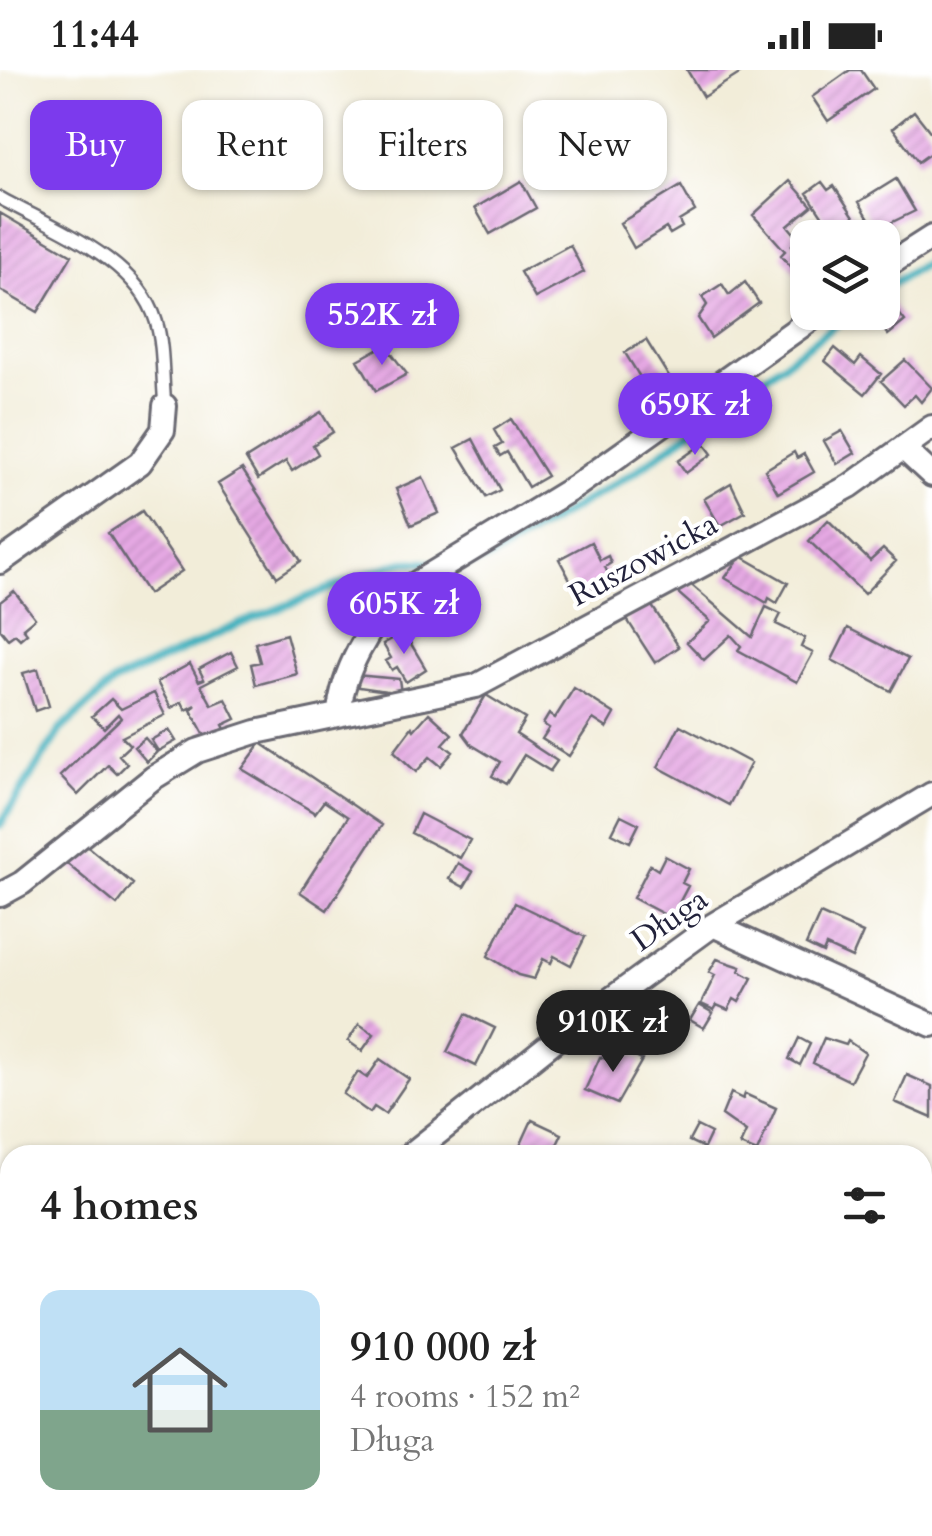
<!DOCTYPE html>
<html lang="en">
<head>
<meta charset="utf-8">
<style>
	:root { --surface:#fff; --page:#f6f6f6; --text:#222; --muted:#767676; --line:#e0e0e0; --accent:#7c3aed }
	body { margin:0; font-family:Cardo,serif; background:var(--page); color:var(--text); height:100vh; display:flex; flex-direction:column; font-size:38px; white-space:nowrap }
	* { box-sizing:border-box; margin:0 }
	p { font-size:32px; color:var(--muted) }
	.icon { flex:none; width:55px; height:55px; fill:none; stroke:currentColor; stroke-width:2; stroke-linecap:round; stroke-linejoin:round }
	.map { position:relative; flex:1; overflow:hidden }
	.sheet { position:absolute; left:0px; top:1075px; width:932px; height:392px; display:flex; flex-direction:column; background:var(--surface); border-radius:30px 30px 0 0; box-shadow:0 2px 8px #0004 }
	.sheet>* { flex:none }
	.top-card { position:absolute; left:30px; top:30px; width:872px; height:90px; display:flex; gap:20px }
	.controls { position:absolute; left:790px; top:150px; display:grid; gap:20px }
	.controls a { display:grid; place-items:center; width:110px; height:110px; border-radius:20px; background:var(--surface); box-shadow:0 2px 8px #0004; font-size:50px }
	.price { position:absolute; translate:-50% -85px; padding:0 22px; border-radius:35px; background:var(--accent); color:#fff; font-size:32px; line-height:65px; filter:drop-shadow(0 2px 5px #0008) }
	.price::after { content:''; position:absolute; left:50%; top:60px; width:30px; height:22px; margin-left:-15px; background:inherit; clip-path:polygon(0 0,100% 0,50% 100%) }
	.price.active { background:#222; color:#fff }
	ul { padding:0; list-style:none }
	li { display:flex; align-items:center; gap:30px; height:250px; padding:0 40px }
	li+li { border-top:2px solid var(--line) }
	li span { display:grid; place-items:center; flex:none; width:280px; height:200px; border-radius:20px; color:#555 }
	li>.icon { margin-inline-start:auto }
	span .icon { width:120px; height:120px; fill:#fffc; stroke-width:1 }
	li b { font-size:42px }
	h2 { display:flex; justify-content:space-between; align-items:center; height:120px; padding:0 40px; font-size:42px }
	.pill { padding:0 35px; border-radius:20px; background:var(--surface); box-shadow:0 2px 8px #0004; font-size:35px; line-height:90px }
	.pill.active { background:var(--accent); color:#fff }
	.status { display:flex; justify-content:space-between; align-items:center; height:70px; padding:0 50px; background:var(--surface); direction:ltr }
	.status svg { height:28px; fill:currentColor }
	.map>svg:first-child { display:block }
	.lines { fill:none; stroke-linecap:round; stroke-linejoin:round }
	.stream { stroke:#43b1be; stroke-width:8 }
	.building { fill:url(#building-hatch) }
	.service-casing { stroke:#6b6972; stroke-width:16 }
	.minor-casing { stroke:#6b6972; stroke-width:28 }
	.service { stroke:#fff; stroke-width:11 }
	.minor { stroke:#fff; stroke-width:22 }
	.labels { text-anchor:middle; stroke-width:8; stroke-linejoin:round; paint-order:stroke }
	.street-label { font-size:32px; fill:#22223b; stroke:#fff }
</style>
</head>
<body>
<div class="status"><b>11:44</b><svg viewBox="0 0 49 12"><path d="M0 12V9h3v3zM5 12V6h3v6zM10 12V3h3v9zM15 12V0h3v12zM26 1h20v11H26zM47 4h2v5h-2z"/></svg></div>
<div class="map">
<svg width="932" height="1466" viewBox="0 0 932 1466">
	<defs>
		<pattern id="building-hatch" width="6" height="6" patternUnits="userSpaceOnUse" patternTransform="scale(2.5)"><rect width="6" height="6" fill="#e5a8e3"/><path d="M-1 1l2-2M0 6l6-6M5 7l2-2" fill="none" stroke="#c490c4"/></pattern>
	</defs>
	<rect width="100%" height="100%" fill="#fff"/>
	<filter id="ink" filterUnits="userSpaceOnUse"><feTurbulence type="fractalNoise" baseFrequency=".01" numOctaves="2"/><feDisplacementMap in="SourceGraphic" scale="20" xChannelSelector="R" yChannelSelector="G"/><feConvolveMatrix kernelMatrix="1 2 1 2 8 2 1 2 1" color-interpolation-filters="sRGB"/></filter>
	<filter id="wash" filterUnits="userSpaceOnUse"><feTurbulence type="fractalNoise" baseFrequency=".0048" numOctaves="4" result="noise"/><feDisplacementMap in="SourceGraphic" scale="40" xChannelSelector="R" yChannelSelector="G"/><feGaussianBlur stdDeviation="2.25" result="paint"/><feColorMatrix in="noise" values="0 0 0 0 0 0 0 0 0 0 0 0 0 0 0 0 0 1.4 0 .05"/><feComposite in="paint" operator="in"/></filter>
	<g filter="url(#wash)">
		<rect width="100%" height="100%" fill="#f2edd9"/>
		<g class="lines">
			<path class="stream" d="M 882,220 L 932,189
				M 463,496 L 492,487 L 635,402 L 853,242
				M 0,755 L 60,660 L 114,612 L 242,553 L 372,502 L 402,492 L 431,493"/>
		</g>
		<g id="blocks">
			<path class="building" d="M 687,0 L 739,0 L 741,3 L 703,27 Z
				M 850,0 L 861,0 L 874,19 L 828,51 L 812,27 Z
				M 614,33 L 622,45 L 633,38 L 646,59 L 635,66 L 635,81 L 614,91 L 587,48 Z
				M 914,41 L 932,64 L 932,82 L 918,92 L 893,58 Z
				M 896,109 L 915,141 L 876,160 L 859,132 Z
				M 521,111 L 536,138 L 490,164 L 475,138 Z
				M 790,111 L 812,136 L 788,156 L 799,169 L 792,175 L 808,190 L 808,219 L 781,185 L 785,181 L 753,145 Z
				M 822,112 L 828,120 L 834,116 L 868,168 L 837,168 L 807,123 Z
				M 681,116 L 695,141 L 679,151 L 682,157 L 670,164 L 666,158 L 634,178 L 620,153 Z
				M 0,143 L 72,185 L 38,242 L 0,220 Z
				M 570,175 L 584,202 L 535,228 L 520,202 Z
				M 745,212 L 759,233 L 711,268 L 698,248 L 707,235 L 702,227 L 722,214 L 729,225 Z
				M 891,233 L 905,251 L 888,265 L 873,248 Z
				M 646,270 L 669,307 L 648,320 L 625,283 Z
				M 385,275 L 407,304 L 376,321 L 358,290 Z
				M 835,278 L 855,295 L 861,287 L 881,304 L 865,324 L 825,291 Z
				M 905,290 L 932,318 L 921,332 L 915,325 L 904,335 L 881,311 Z
				M 321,342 L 333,362 L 313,375 L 318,384 L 292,401 L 286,391 L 258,409 L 246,389 Z
				M 511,349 L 547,406 L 528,417 L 507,382 L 500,386 L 495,378 L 502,374 L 494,360 Z
				M 842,361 L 855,383 L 837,394 L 824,371 Z
				M 473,369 L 500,420 L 486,427 L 456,378 Z
				M 704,373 L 712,384 L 686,403 L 678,391 Z
				M 794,382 L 797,388 L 804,384 L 814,402 L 778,423 L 765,400 Z
				M 242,399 L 301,491 L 277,507 L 218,414 Z
				M 423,407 L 439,443 L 411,455 L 396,419 Z
				M 731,413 L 745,442 L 720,456 L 704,429 Z
				M 142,441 L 182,501 L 148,524 L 108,463 Z
				M 828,450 L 870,491 L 883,479 L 896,491 L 864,524 L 809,471 Z
				M 591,472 L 600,490 L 608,486 L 611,493 L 605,497 L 611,510 L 580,528 L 559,489 Z
				M 741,486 L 788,513 L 777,533 L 769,528 L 767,533 L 725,508 Z
				M 688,512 L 752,567 L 766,537 L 781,544 L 776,554 L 805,568 L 801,577 L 813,583 L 797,612 L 738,580 L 741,576 L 731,565 L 704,590 L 687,572 L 710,551 L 678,523 Z
				M 14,521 L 35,548 L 23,558 L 27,563 L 20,569 L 15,564 L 8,569 L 0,559 L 0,532 Z
				M 650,533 L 679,577 L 655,593 L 626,548 Z
				M 848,558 L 908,589 L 891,621 L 832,590 Z
				M 404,562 L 426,599 L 406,612 L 397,597 L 392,600 L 386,591 L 391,588 L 383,574 Z
				M 286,564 L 297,604 L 256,615 L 251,594 L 260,592 L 255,573 Z
				M 231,582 L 238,596 L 201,615 L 212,635 L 226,629 L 236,649 L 223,655 L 225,659 L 205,666 L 191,640 L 196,635 L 186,640 L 182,632 L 171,638 L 157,612 L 190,594 L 199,611 L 204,609 L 199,599 Z
				M 38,599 L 49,636 L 35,641 L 23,603 Z
				M 355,605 L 399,609 L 401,623 L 352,616 Z
				M 574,618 L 615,644 L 607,658 L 593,649 L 569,686 L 542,669 L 549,658 L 543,654 L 549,644 L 555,648 Z
				M 154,623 L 165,645 L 122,667 L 130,675 L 119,685 L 127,694 L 117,704 L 108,695 L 78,725 L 60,706 L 121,648 L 118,644 L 104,658 L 92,646 L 111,629 L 121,639 Z
				M 486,625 L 525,649 L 516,664 L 557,691 L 550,701 L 524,685 L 506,714 L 492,706 L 500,692 L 472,675 L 463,663 Z
				M 429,643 L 452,664 L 443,674 L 453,682 L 441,696 L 430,687 L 416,702 L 394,681 L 412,657 L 414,660 Z
				M 680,655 L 751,693 L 729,735 L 658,697 Z
				M 169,660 L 176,671 L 158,681 L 151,670 Z
				M 145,668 L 157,682 L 147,692 L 134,677 Z
				M 261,673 L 382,755 L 327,840 L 300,822 L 348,747 L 324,731 L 315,743 L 242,699 Z
				M 420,744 L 470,770 L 460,788 L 411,763 Z
				M 621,745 L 639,754 L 630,772 L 612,763 Z
				M 83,773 L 133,814 L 117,835 L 66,793 Z
				M 665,786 L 689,799 L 682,813 L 688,816 L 671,848 L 633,828 L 650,795 L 658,800 Z
				M 458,793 L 473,802 L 464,817 L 449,809 Z
				M 515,833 L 585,867 L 571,895 L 554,886 L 551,893 L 543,889 L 534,909 L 518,905 L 488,886 Z
				M 820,844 L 863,863 L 852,888 L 826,876 L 823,883 L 806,875 Z
				M 717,889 L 741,897 L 739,901 L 752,908 L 739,932 L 734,929 L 728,940 L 717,935 L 714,940 L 701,934 L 715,905 L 709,902 Z
				M 699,935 L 713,943 L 704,958 L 690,950 Z
				M 466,944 L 495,958 L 476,996 L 447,982 Z
				M 359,954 L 374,964 L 362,981 L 348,971 Z
				M 799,968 L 810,974 L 800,995 L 789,989 Z
				M 824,968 L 846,975 L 848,971 L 865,983 L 850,1011 L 813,993 Z
				M 612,976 L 642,990 L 617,1034 L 585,1020 L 600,987 L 606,989 Z
				M 380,989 L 409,1009 L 385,1044 L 374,1037 L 370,1043 L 343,1024 L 358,1002 L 367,1008 Z
				M 907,1005 L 932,1016 L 932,1048 L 895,1032 Z
				M 731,1023 L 743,1029 L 745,1024 L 776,1038 L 757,1082 L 740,1075 L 746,1062 L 722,1045 Z
				M 532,1050 L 562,1064 L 552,1085 L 516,1085 Z
				M 697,1056 L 711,1063 L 704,1078 L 689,1071 Z
				M 385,1458 L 416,1458 L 412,1466 L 381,1466 Z
				M 452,1458 L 527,1458 L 523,1466 L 469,1466 Z
				M 546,1458 L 605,1458 L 601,1466 L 542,1466 Z"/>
		</g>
	</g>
	<g filter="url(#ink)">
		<use href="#blocks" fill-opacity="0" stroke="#6b6972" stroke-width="2.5"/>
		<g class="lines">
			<g class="service-casing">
				<path id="service" d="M 0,128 C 51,157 137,188 156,251 C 164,276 162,309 165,336"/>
			</g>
			<g class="minor-casing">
				<path id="minor" d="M 882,199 L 932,167
					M 905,380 L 932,405
					M 0,492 L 140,393 L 163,360 L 165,336
					M 339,643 C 342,602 370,556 397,525 L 576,416 L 821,242
					M 0,825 L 22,813 L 153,708 L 197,681 L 256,662 L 476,616 L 850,416 L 932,357
					M 713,855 L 932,955
					M 410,1085 L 559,967 L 713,855 L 932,724
					M 0,1342 L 10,1347
					M 218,1458 L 234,1466
					M 891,1466 L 898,1458"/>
			</g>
			<use href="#service" class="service"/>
			<use href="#minor" class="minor"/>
		</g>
	</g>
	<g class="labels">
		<g class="street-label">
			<text transform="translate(643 489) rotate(-28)" y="11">Ruszowicka</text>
			<text transform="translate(669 849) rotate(-35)" y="11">Długa</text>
		</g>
	</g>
</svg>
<div class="controls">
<a><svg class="icon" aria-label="layers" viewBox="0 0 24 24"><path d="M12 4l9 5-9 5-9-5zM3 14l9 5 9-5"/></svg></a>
</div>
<b class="price" style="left:382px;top:298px">552K zł</b>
<b class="price" style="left:695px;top:388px">659K zł</b>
<b class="price" style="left:404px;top:587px">605K zł</b>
<b class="price active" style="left:613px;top:1005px">910K zł</b>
<div class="top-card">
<a class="pill active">Buy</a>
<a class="pill">Rent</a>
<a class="pill">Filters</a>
<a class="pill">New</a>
</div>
<section class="sheet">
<h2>4 homes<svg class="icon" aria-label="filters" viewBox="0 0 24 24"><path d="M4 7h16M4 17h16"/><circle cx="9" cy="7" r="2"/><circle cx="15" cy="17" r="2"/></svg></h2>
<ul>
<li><span style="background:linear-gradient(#bfe0f5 60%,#7fa58c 0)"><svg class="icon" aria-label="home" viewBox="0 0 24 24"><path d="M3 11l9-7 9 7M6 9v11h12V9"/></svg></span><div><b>910 000 zł</b><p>4 rooms · 152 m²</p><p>Długa</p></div></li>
</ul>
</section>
</div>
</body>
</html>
